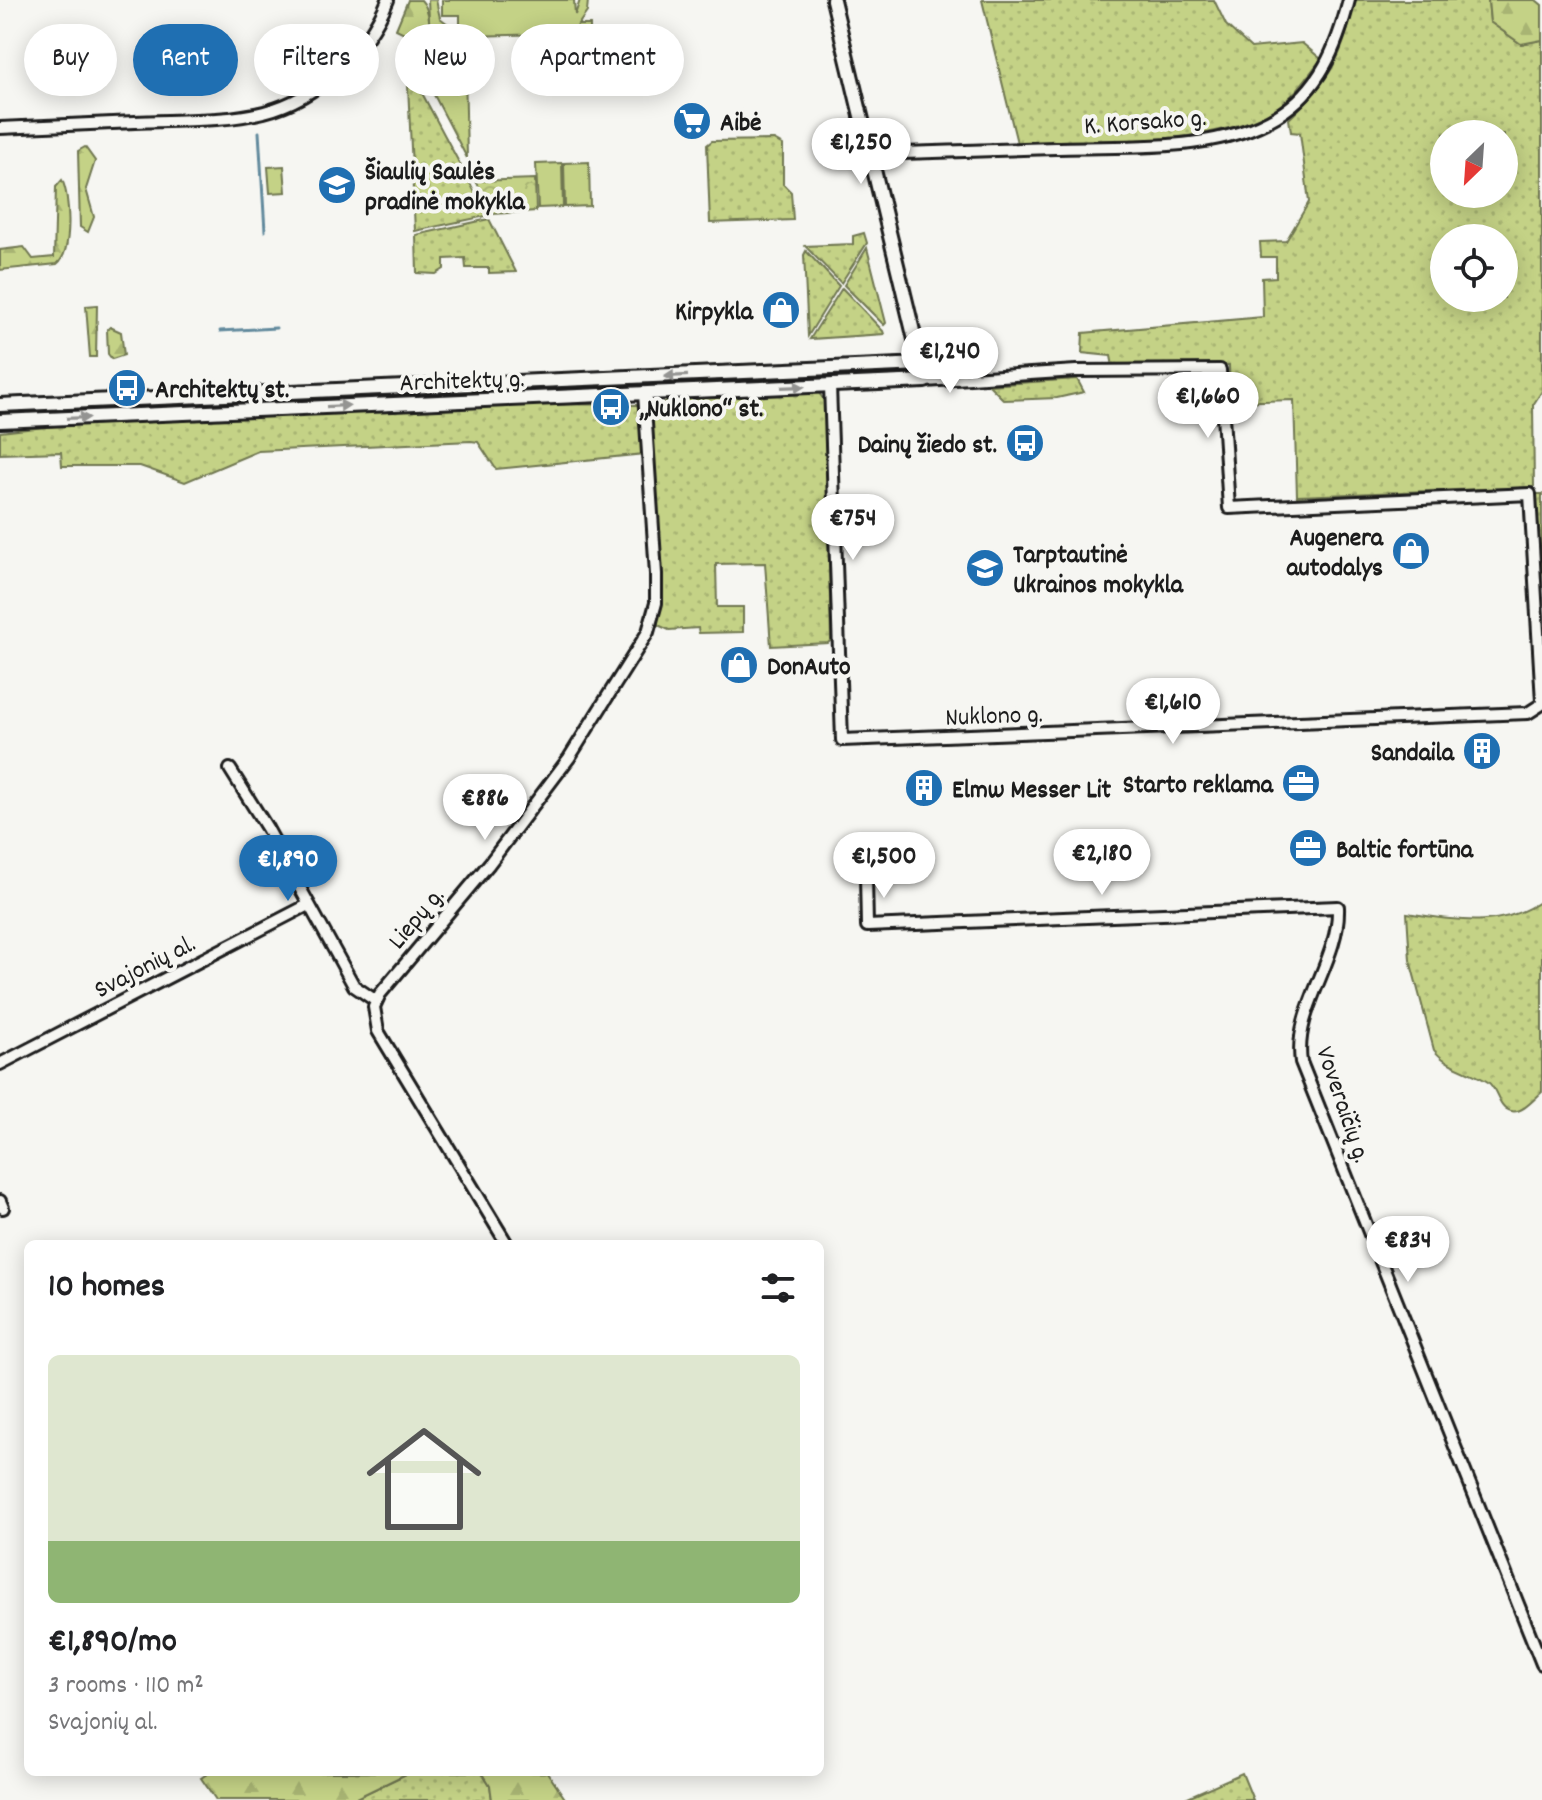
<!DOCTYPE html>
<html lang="en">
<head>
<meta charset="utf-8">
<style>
	:root { --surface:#fff; --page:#f2f2f2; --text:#202124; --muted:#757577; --accent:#1f6fb2 }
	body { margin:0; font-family:Dekko,sans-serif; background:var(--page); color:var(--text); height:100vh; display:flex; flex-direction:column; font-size:30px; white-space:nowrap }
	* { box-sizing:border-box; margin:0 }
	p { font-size:26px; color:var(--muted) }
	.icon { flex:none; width:44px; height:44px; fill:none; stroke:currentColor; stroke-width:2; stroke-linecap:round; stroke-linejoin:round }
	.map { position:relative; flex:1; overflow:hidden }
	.panel { position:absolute; left:24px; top:1240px; width:800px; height:536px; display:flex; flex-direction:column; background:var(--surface); border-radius:12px; box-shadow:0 4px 20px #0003 }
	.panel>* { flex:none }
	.hud { position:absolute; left:24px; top:24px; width:800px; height:72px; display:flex; gap:16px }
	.needle { width:52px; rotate:205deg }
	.controls { position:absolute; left:1430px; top:120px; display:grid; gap:16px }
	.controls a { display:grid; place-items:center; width:88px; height:88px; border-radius:50%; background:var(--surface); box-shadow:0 4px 20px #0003; font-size:40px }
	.price { position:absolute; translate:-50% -68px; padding:0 18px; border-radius:28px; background:#fff; color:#222; font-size:26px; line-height:52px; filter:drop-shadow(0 2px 4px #0008) }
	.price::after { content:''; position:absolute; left:50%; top:48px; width:24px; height:18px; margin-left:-12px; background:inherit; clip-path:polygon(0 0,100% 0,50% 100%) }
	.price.active { background:var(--accent); color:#fff }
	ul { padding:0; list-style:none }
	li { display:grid; align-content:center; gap:16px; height:424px; padding:0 24px }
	li span { display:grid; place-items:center; height:248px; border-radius:12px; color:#555 }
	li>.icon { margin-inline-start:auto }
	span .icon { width:144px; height:144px; fill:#fffc; stroke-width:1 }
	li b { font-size:34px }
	h2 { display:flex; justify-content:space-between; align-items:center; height:96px; padding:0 24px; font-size:34px }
	.pill { padding:0 28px; border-radius:36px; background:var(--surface); box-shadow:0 4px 20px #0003; font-size:28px; line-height:72px }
	.pill.active { background:var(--accent); color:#fff }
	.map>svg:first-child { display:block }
	.grass { fill:url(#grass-dots); stroke:#707751; stroke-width:2; fill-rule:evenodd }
	.forest { fill:url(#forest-firs); stroke:#707751; stroke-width:2 }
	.park { fill:url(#park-crowns); stroke:#707751; stroke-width:2 }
	.garden { fill:#c4d286; stroke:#707751; stroke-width:2 }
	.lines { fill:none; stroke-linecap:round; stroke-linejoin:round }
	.stream { stroke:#628a9d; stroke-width:3 }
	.minor-casing { stroke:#1c1c1c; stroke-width:16 }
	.major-casing { stroke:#1c1c1c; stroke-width:18 }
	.minor { stroke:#f6f6f2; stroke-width:10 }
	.major { stroke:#f6f6f2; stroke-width:12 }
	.oneway { fill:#949492 }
	.labels { text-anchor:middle; stroke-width:8; stroke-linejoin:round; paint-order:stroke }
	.street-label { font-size:26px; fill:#1c1c1c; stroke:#f6f6f2 }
	.poi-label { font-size:26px; font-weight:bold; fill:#1c1c1c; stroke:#f6f6f2; text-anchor:start }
</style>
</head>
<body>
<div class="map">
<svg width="1542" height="1800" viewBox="0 0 1542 1800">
	<defs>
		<pattern id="grass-dots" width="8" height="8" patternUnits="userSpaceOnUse" patternTransform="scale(2)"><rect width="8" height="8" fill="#c4d286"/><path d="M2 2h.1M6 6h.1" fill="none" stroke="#a8b473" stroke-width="1.8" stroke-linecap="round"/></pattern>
		<pattern id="forest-firs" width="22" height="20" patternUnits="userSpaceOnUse" patternTransform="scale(2)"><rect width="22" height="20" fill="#c4d286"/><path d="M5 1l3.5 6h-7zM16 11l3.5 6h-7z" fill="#a8b473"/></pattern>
		<pattern id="park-crowns" width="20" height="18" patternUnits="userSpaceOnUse" patternTransform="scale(2)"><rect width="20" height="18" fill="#c4d286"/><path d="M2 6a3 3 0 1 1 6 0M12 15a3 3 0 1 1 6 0" fill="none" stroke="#a8b473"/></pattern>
	</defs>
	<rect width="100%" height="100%" fill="#f6f6f2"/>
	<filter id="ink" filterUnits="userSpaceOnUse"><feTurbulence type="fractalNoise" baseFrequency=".0125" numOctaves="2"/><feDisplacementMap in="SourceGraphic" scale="16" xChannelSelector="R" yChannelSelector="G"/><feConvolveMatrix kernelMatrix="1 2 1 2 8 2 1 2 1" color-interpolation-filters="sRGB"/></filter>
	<g filter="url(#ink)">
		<path class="grass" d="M 982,0 L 1214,0 L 1226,25 L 1251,48 L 1302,43 L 1321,59 C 1308,76 1295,96 1276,108 C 1215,148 1089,141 1017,143 Z
			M 1355,0 L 1488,0 L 1490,22 L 1521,44 L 1542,40 L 1542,391 L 1533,405 L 1534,487 L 1297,496 L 1294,400 L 1230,402 L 1229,365 L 1113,366 L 1111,356 L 1082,353 L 1083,333 L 1263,317 L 1262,278 L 1276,277 L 1276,257 L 1261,257 L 1260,242 L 1286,241 L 1309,202 L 1300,133 L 1291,132 L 1289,119 C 1331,80 1343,56 1355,0 ZM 1444,134 L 1504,134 L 1504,194 L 1444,194 ZM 1444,238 L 1504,238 L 1504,298 L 1444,298 Z
			M 407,65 L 486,213 L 486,216 L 415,231 Z
			M 774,140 L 783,145 L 783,184 L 791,192 L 793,220 L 710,223 L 707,145 L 712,141 Z
			M 489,219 L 516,272 L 489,273 L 489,268 L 466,268 L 465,258 L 444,259 L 444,269 L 436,274 L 417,273 L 416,235 Z
			M 864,233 L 867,243 L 841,283 L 805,246 L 853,244 L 853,236 Z
			M 867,248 L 886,323 L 884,325 L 844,285 Z
			M 806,251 L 839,286 L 808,336 L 804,255 Z
			M 842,288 L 883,331 L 884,334 L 810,339 Z
			M 901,372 L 901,377 L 494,392 L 496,390 Z
			M 1077,379 L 1084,392 L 1057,398 L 1004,400 L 989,385 Z
			M 483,392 L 481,395 L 0,415 L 0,411 Z
			M 818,392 L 825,401 L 831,640 L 828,643 L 771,646 L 765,563 L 716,564 L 717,607 L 743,607 L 743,632 L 699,633 L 698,628 L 669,630 L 658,625 L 650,407 L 679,398 Z
			M 545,404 L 637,405 L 642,410 L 644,454 L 496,469 L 478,442 L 471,441 L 258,451 L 185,482 L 140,466 L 62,466 L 61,452 L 0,454 L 0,432 L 54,426 Z
			M 1535,494 L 1542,494 L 1542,630 Z
			M 1542,900 L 1542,1092 C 1534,1099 1522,1114 1511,1111 C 1498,1108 1498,1089 1488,1082 C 1470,1070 1448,1068 1434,1050 L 1410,960 L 1407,913 C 1455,920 1501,930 1542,900 Z
			M 410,1772 L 482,1772 L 490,1785 L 492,1800 L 352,1800 Z
			M 1242,1773 L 1253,1800 L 1181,1800 Z"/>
		<path class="forest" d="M 408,0 L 421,0 C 430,9 433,34 425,43 L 396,29 Z
			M 1488,0 L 1536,0 L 1542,5 L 1542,40 L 1521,44 L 1490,22 Z
			M 449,62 L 465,67 L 467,158 L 434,95 L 429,73 L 435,65 Z
			M 85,147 L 95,161 L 86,189 L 94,217 L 88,232 L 80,227 L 78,151 Z
			M 62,180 C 70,195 73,252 57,264 L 0,270 L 0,250 L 24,247 L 33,259 L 54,257 L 56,187 Z
			M 97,305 L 96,357 L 90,357 L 86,306 Z
			M 110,327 L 121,332 L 124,355 L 112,359 L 108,354 L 107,330 Z
			M 210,1772 L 410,1772 L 352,1800 L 216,1800 L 201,1778 Z
			M 482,1772 L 547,1772 L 566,1800 L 492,1800 L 490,1785 Z"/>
		<path class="park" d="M 535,179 L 536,211 L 493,214 L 476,181 Z"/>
		<path class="garden" d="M 428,0 L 436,0 L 440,18 L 456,30 L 460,29 L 460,15 L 442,15 L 442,0 L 574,0 L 575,15 L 580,0 L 588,0 L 587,12 L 578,25 L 590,25 L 590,33 L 430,37 Z
			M 589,162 L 590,206 L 565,207 L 564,163 Z
			M 562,163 L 563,207 L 538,208 L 536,164 Z
			M 284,166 L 286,192 L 270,193 L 268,167 Z"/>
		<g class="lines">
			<path class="stream" d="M 259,132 L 265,231
				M 220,331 L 276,328"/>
			<g class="minor-casing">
				<path id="minor" d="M 0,128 C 45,126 90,124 135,122 C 178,120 223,122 264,112 C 319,98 367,51 388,0
					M 872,154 C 933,152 994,150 1055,148 C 1126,145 1214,154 1277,116 C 1320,90 1337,47 1349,0
					M 925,381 L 1076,371 L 1220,370 L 1229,508 L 1530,494 L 1542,702
					M 830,385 L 842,740 L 1502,714 L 1528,713 L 1542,704
					M 230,769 L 267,828 L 354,986 L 376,1001
					M 866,875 L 867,926 L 1338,907 C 1340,960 1293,1009 1301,1062 L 1542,1664
					M 0,1064 L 308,905
					M 0,1201 L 3,1208
					M 507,1244 L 378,1031 L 374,1007 L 380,994 L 489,864 L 569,758 L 648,632 L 656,603 L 656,574 L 644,393"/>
			</g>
			<g class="major-casing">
				<path id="major" d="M 0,405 L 922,364
					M 0,421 L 925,381 L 833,0"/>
			</g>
			<use href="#minor" class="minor"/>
			<use href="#major" class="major"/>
		</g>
		<defs><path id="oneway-solid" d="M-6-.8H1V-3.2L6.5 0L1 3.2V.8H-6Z" transform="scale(2)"/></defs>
		<g class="oneway">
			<use href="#oneway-solid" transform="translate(676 376) rotate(177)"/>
			<use href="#oneway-solid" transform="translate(793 387) rotate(-2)"/>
			<use href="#oneway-solid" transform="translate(338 406) rotate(-3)"/>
			<use href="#oneway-solid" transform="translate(78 418) rotate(-2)"/>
		</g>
	</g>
	<defs>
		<g id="supermarket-disc" transform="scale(2)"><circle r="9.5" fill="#1f6fb2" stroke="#f6f6f2"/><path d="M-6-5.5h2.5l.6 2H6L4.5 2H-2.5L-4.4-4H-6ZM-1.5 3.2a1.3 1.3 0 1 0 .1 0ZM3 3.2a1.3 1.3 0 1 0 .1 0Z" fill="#fff"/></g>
		<g id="school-disc" transform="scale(2)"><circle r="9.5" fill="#1f6fb2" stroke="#f6f6f2"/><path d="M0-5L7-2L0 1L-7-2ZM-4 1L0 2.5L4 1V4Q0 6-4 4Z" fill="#fff"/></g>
		<g id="shop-disc" transform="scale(2)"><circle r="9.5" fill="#1f6fb2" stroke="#f6f6f2"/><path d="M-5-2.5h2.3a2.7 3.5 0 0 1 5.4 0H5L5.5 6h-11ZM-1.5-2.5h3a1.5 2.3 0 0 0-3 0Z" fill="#fff"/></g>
		<g id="bus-disc" transform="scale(2)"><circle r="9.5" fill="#1f6fb2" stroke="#f6f6f2"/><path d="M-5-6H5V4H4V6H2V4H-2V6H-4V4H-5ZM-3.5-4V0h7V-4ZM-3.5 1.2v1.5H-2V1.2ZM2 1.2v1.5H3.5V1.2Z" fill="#fff"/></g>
		<g id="building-disc" transform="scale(2)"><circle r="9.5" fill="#1f6fb2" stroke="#f6f6f2"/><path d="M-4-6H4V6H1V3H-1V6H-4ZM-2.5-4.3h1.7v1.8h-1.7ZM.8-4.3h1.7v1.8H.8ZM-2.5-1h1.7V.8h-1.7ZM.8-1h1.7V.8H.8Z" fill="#fff"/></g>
		<g id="office-disc" transform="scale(2)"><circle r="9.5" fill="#1f6fb2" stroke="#f6f6f2"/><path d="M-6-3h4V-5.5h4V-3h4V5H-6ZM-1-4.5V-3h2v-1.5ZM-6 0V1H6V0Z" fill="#fff"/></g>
	</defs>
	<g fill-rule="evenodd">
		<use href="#supermarket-disc" x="692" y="121"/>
		<use href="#school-disc" x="337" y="185"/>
		<use href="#shop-disc" x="781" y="310"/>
		<use href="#bus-disc" x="127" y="388"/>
		<use href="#bus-disc" x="611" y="407"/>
		<use href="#bus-disc" x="1025" y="443"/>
		<use href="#shop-disc" x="1411" y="551"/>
		<use href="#school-disc" x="985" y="568"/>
		<use href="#shop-disc" x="739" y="665"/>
		<use href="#building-disc" x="1482" y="751"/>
		<use href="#office-disc" x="1301" y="783"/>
		<use href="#building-disc" x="924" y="788"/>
		<use href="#office-disc" x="1308" y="848"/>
	</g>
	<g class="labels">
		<g class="street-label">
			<text transform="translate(1145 120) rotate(-4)" y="9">K. Korsako g.</text>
			<text transform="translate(462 379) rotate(-2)" y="9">Architektų g.</text>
			<text transform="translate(994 714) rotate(-2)" y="9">Nuklono g.</text>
			<text transform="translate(415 917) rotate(-50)" y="9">Liepų g.</text>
			<text transform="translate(144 965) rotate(-27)" y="9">Svajonių al.</text>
			<text transform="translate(1345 1104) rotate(71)" y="9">Voveraičių g.</text>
		</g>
		<g class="poi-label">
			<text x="720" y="130">Aibė</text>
			<text x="365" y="179">Šiaulių Saulės<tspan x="365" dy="30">pradinė mokykla</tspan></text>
			<text x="753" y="319" text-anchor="end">Kirpykla</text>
			<text x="155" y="397">Architektų st.</text>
			<text x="639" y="416">„Nuklono“ st.</text>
			<text x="997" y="452" text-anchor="end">Dainų žiedo st.</text>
			<text x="1383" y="545" text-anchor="end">Augenera<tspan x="1383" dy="30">autodalys</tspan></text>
			<text x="1013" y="562">Tarptautinė<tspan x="1013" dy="30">Ukrainos mokykla</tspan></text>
			<text x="767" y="674">DonAuto</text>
			<text x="1454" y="760" text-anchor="end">Sandaila</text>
			<text x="1273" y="792" text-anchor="end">Starto reklama</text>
			<text x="952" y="797">Elmw Messer Lit</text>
			<text x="1336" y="857">Baltic fortūna</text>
		</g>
	</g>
</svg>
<div class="controls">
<a><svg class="needle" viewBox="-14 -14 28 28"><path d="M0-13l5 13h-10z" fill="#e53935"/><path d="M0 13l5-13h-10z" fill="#757577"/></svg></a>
<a><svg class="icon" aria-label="locate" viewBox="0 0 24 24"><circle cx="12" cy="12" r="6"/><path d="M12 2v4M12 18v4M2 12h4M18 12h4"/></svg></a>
</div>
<b class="price" style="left:861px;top:186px">€1,250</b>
<b class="price" style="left:950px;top:395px">€1,240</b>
<b class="price" style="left:1208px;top:440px">€1,660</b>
<b class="price" style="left:853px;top:562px">€754</b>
<b class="price" style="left:1173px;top:746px">€1,610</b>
<b class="price" style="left:485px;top:842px">€886</b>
<b class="price" style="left:1102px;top:897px">€2,180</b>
<b class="price" style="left:884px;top:900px">€1,500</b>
<b class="price active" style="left:288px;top:903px">€1,890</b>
<b class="price" style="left:1408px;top:1284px">€834</b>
<div class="hud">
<a class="pill">Buy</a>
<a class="pill active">Rent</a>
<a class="pill">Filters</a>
<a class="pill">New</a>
<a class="pill">Apartment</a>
</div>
<section class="panel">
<h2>10 homes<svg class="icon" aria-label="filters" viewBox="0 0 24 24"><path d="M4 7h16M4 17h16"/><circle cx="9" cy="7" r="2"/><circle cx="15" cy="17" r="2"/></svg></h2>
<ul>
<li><span style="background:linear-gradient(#dfe7d0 75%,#8fb573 0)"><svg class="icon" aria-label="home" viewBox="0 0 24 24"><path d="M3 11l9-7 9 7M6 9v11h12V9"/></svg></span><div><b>€1,890/mo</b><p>3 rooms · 110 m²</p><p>Svajonių al.</p></div></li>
</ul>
</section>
</div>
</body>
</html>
